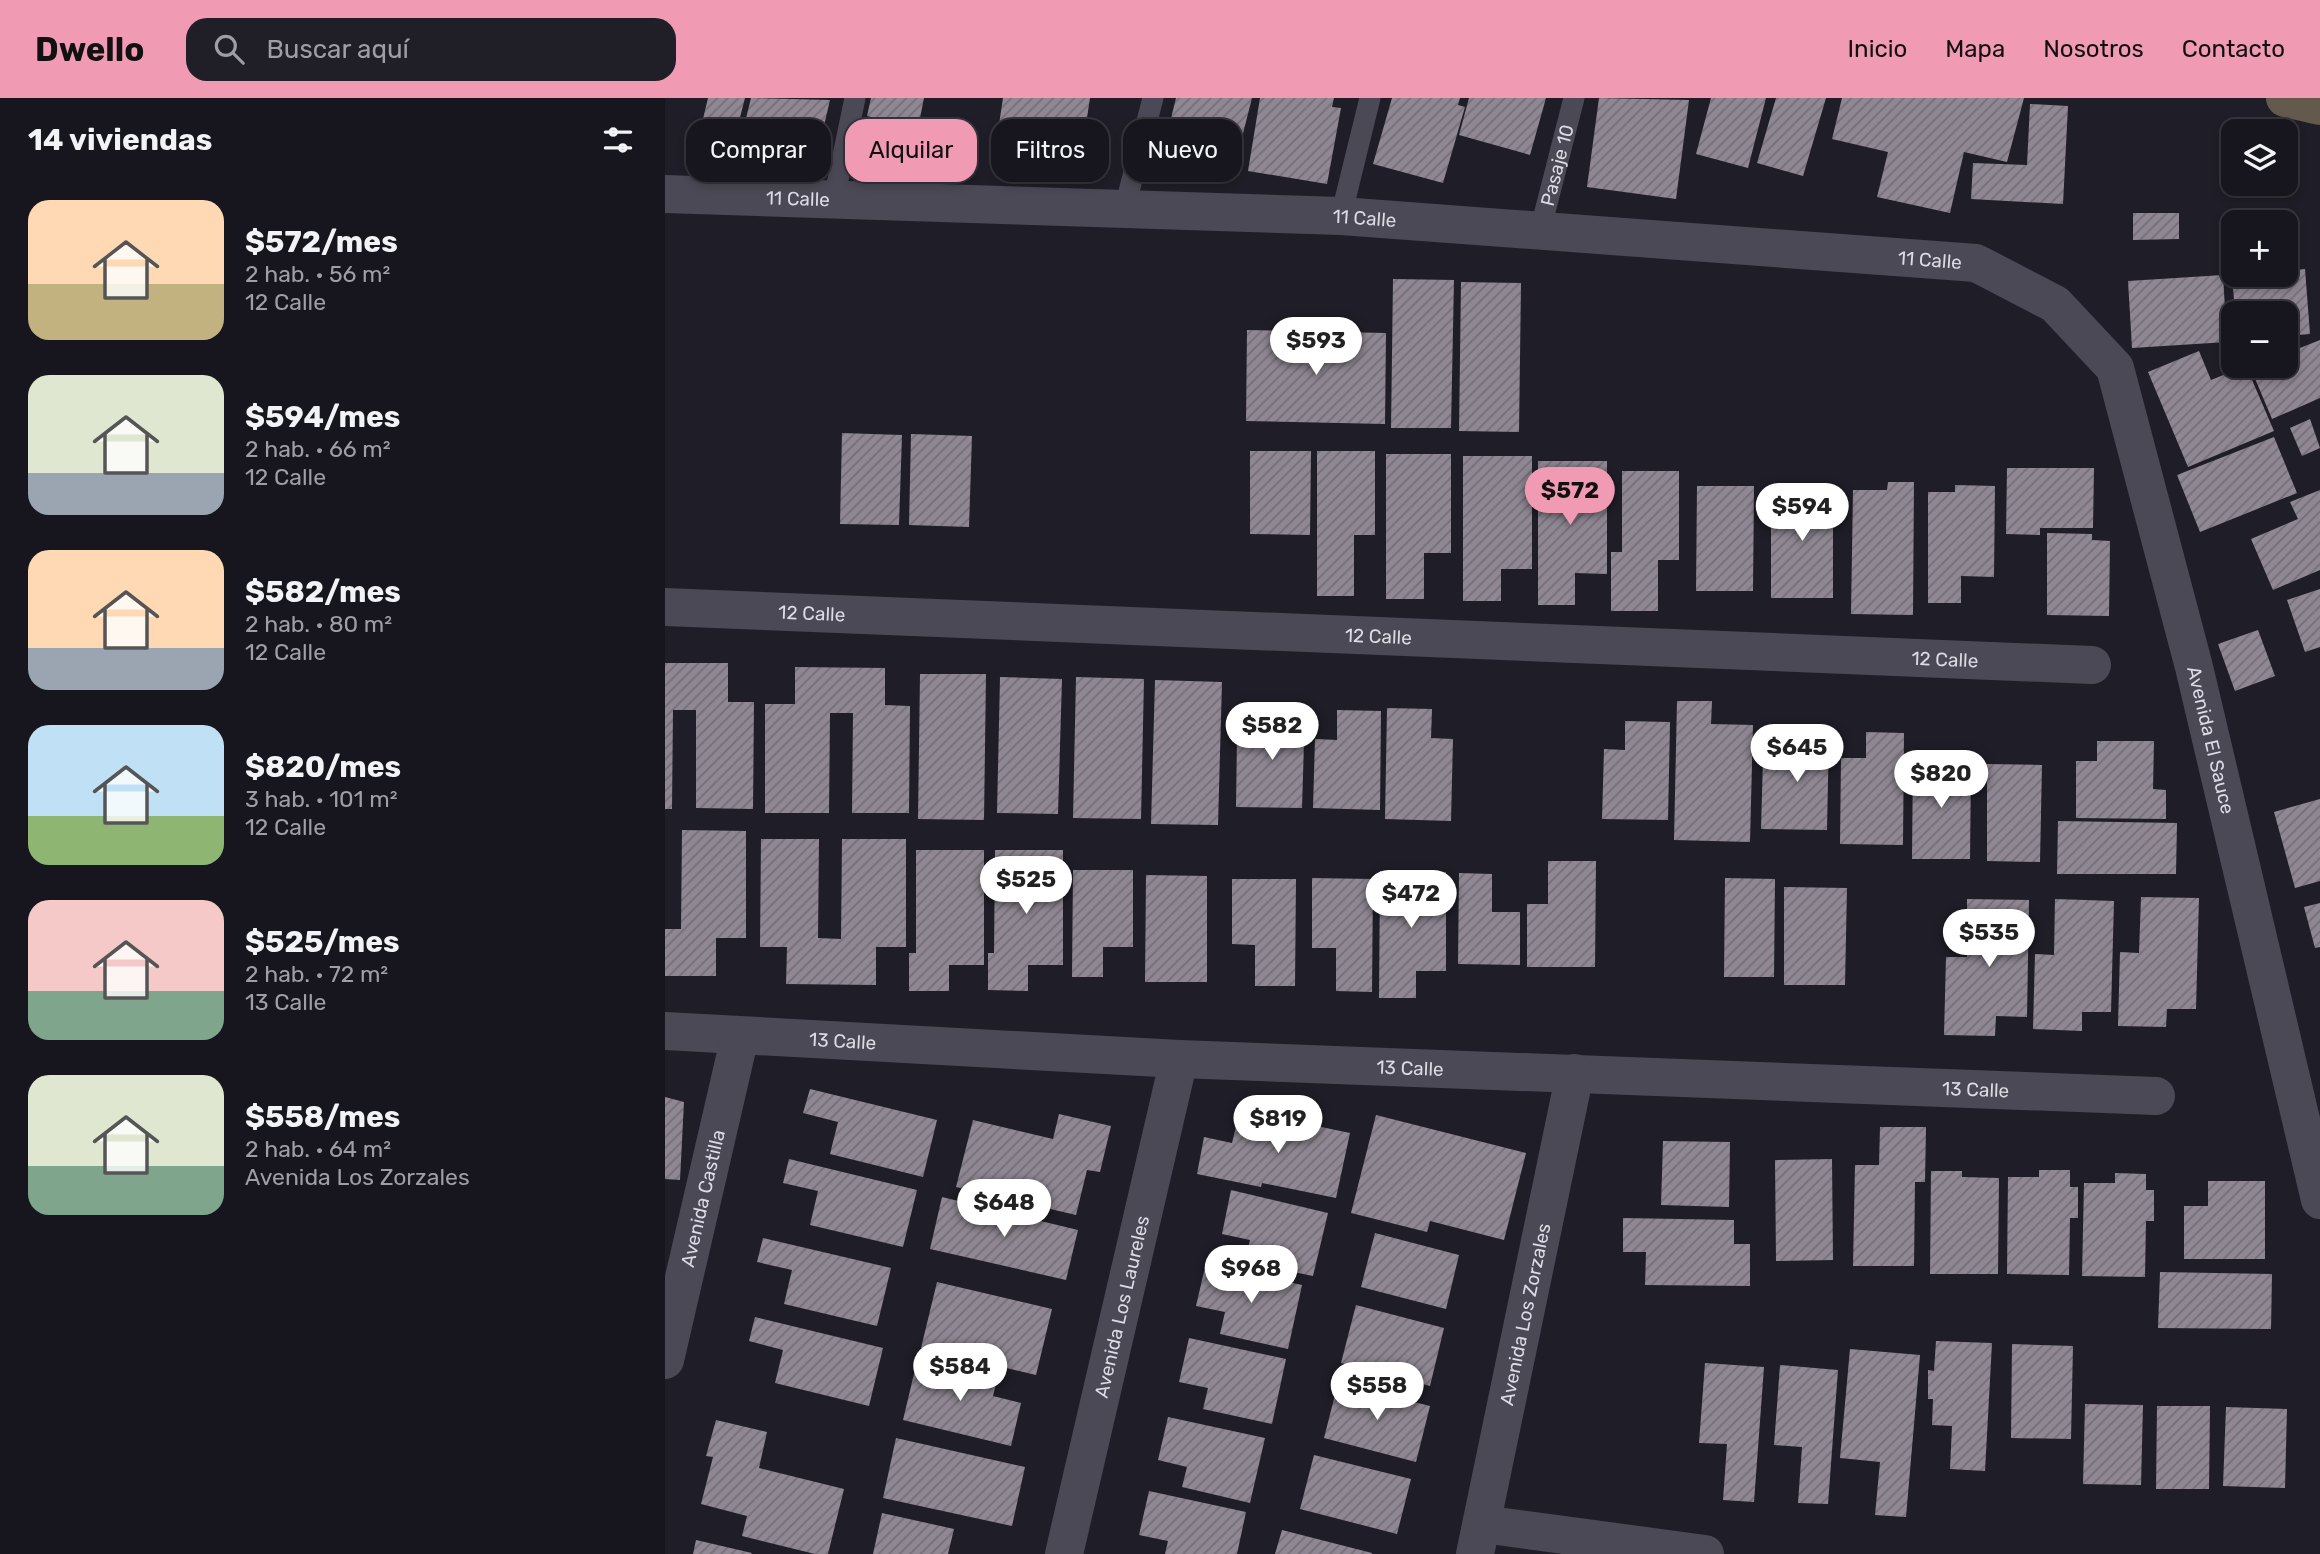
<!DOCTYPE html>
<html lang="es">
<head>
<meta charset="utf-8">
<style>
	:root { --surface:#17161e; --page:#201f27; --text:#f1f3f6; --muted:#9e9fa4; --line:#36353c; --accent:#f19ab3 }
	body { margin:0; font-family:Rubik,sans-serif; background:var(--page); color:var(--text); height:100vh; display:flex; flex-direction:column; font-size:26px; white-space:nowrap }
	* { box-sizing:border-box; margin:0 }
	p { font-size:23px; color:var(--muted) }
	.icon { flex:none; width:38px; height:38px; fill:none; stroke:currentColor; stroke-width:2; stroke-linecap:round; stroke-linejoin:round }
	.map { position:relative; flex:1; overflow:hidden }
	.details { display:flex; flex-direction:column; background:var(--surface); width:665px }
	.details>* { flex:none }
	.guide { position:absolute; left:21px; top:21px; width:665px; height:63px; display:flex; gap:14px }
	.tools { position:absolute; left:1556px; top:21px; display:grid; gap:14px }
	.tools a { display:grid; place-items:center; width:77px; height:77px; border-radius:14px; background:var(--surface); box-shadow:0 4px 10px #0003,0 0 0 2px var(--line); font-size:35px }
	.price { position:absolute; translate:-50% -60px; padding:0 16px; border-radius:24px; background:#fff; color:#222; font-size:23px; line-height:46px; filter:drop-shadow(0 2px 4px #0008) }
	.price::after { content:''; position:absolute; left:50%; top:42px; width:21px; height:16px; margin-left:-10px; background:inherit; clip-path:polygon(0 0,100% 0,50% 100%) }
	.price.active { background:var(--accent); color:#111 }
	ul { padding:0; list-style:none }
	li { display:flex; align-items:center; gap:21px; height:175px; padding:0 28px }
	li span { display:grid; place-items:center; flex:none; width:196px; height:140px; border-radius:21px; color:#555 }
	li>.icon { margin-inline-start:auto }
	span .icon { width:84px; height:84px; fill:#fffc; stroke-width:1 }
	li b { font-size:30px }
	h2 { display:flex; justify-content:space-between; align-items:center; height:84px; padding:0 28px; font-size:30px }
	.chip { padding:0 24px; border-radius:21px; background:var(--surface); box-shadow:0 4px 10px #0003,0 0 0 2px var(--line); font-size:24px; line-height:63px }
	.chip.active { background:var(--accent); color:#111 }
	header { display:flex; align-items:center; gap:42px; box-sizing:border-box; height:98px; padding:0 35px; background:var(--accent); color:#111 }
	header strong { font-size:33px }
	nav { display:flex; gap:38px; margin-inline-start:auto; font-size:24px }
	.search { width:490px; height:63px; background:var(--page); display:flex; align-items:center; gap:18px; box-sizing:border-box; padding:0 24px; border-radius:21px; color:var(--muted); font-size:26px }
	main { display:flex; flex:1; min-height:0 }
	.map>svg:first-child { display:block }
	.building { fill:url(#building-hatch) }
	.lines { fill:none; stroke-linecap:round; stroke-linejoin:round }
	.lane { stroke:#4a4955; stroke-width:21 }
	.street { stroke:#4a4955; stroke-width:38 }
	.secondary { stroke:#635a4d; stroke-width:38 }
	.labels { text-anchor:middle; stroke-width:7; stroke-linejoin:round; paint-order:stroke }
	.street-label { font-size:19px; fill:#dcdbe3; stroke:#09080d }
</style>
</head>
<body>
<header>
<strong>Dwello</strong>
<div class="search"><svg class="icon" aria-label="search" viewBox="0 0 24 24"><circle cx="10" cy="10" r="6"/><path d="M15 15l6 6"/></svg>Buscar aquí</div>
<nav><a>Inicio</a><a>Mapa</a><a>Nosotros</a><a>Contacto</a></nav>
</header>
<main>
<section class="details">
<h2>14 viviendas<svg class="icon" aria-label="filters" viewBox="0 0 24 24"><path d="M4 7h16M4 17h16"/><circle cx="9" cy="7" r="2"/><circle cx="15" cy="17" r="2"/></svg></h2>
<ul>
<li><span style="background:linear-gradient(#ffd9b3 60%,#c2b280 0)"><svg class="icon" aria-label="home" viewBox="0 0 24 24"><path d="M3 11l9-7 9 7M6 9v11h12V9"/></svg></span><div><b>$572/mes</b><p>2 hab. · 56 m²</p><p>12 Calle</p></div></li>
<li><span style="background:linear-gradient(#dfe7d0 70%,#9aa5b1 0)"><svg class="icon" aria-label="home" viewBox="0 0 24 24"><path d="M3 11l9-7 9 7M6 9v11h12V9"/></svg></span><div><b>$594/mes</b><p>2 hab. · 66 m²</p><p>12 Calle</p></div></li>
<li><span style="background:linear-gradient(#ffd9b3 70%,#9aa5b1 0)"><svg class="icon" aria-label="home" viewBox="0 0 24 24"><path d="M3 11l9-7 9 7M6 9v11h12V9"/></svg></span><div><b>$582/mes</b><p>2 hab. · 80 m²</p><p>12 Calle</p></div></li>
<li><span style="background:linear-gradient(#bfe0f5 65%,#8fb573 0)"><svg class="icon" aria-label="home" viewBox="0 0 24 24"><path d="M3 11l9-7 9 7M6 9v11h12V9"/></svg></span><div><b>$820/mes</b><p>3 hab. · 101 m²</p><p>12 Calle</p></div></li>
<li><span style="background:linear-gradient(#f6c9c9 65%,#7fa58c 0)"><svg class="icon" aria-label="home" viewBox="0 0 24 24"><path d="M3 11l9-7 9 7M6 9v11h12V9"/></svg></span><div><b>$525/mes</b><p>2 hab. · 72 m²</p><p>13 Calle</p></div></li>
<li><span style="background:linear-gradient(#dfe7d0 65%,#7fa58c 0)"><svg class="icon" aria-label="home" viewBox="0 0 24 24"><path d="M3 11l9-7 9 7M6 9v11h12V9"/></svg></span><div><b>$558/mes</b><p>2 hab. · 64 m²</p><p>Avenida Los Zorzales</p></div></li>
</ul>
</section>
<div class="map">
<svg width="1655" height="1456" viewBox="0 0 1655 1456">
	<defs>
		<pattern id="building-hatch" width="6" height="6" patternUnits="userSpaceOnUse" patternTransform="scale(1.75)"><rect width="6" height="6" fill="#8f8793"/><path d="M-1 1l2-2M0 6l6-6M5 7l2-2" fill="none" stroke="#746f77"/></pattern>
	</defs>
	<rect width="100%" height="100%" fill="#1f1e28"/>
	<path class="building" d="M 43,0 L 80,0 L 65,58 L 31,50 Z
		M 86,0 L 165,2 L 147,79 L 71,61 Z
		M 206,0 L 259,0 L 253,30 L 202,18 Z
		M 338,0 L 425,0 L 413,79 L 328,66 Z
		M 511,0 L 587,0 L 568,75 L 497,57 Z
		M 595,0 L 669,0 L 667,9 L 676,10 L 662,86 L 583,73 Z
		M 727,0 L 795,0 L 793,7 L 800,9 L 778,85 L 708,66 Z
		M 804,0 L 881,0 L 865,57 L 794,37 Z
		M 934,0 L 1024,2 L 1011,101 L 922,89 Z
		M 1046,0 L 1101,0 L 1083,70 L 1031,56 Z
		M 1111,0 L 1161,0 L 1138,78 L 1092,65 Z
		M 1177,0 L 1359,0 L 1342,64 L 1299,54 L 1285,115 L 1212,99 L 1223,54 L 1167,41 Z
		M 1365,6 L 1403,8 L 1398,106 L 1306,101 L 1308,65 L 1362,67 Z
		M 198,32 L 231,32 L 231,62 L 198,62 Z
		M 1468,115 L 1514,115 L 1514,141 L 1468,142 Z
		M 1620,115 L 1621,124 L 1568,124 L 1568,119 Z
		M 1640,171 L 1645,236 L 1620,238 L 1620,215 L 1570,215 L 1567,177 L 1620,177 L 1620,173 Z
		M 1558,177 L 1562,244 L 1467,250 L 1463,183 Z
		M 728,181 L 789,182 L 786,330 L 726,330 Z
		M 796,184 L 856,185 L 854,334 L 794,333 Z
		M 582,232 L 721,235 L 720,326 L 581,323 Z
		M 1655,242 L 1655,300 L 1607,321 L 1586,271 L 1620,268 L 1620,256 Z
		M 1534,253 L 1546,282 L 1581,268 L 1609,333 L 1523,369 L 1483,274 Z
		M 1645,321 L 1655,350 L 1637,358 L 1625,330 Z
		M 177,335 L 237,337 L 234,427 L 175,426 Z
		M 246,336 L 307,338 L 304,429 L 244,427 Z
		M 1609,339 L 1632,395 L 1535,434 L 1512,377 Z
		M 585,353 L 646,353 L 645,437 L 585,436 Z
		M 652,353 L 710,353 L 710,437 L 689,437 L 689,498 L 652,498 Z
		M 721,356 L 786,356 L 786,455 L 759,455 L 759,501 L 721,501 Z
		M 798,358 L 867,358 L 867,471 L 836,471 L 836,503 L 798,503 Z
		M 873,363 L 942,363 L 942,476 L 910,475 L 910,507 L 873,507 Z
		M 1342,370 L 1429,370 L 1428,430 L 1375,430 L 1375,437 L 1341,436 Z
		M 957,373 L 1014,373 L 1014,462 L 993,462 L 993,513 L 946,513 L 946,454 L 957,454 Z
		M 1223,384 L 1249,384 L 1248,517 L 1186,516 L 1188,392 L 1222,392 Z
		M 1290,387 L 1330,388 L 1329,479 L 1296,478 L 1296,505 L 1263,505 L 1263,394 L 1290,394 Z
		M 1032,388 L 1089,388 L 1088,493 L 1031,493 Z
		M 1106,389 L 1168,389 L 1168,500 L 1106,500 Z
		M 1655,392 L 1655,472 L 1608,492 L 1586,441 L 1633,421 L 1625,404 Z
		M 1382,435 L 1427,436 L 1427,442 L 1445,443 L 1444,518 L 1382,517 Z
		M 1655,491 L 1655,549 L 1640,554 L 1622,502 Z
		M 1593,532 L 1610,578 L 1570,593 L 1553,546 Z
		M 0,565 L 63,565 L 63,604 L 89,604 L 88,711 L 31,710 L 31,612 L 8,612 L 7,711 L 0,711 Z
		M 130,569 L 220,570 L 220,607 L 245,608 L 244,715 L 187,715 L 188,615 L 165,615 L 164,715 L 100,715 L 100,606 L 130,606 Z
		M 255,576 L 321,576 L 319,722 L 253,721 Z
		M 335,579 L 397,581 L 393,716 L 332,715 Z
		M 411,579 L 479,581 L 476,721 L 408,720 Z
		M 490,582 L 557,584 L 553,727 L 486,726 Z
		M 1012,603 L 1047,603 L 1046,626 L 1088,627 L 1085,744 L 1009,742 Z
		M 722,610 L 767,611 L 766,640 L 788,641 L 786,723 L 720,721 Z
		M 595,611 L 640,612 L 637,710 L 571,709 L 572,640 L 594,640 Z
		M 672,612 L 716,613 L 715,712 L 648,710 L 650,641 L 672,642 Z
		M 960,623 L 1005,624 L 1003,722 L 937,721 L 939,651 L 960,652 Z
		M 1120,632 L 1164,634 L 1162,732 L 1096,731 L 1098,661 L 1119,661 Z
		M 1201,634 L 1239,635 L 1238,747 L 1175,746 L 1176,660 L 1201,660 Z
		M 1432,643 L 1489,643 L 1488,691 L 1501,692 L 1501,721 L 1411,720 L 1411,663 L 1432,663 Z
		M 1248,658 L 1276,658 L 1276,666 L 1306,667 L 1305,761 L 1247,761 Z
		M 1322,666 L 1377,667 L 1375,764 L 1322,763 Z
		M 1655,701 L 1655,783 L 1630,790 L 1609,714 Z
		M 1393,723 L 1512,725 L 1511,776 L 1392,776 Z
		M 17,732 L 81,733 L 81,840 L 51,840 L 51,878 L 0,878 L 0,831 L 16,831 Z
		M 96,741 L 154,741 L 153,840 L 176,841 L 177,741 L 241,741 L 241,849 L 211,849 L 211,887 L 121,886 L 122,849 L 95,849 Z
		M 251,752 L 319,752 L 319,867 L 284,867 L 284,893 L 244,893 L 244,855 L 251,855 Z
		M 330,752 L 398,752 L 398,867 L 363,867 L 363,893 L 323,892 L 323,855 L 329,855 Z
		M 883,763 L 931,763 L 930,869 L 862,869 L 862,806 L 883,806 Z
		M 408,772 L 468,772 L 468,849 L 438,849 L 438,879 L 407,879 Z
		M 715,773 L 781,774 L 781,873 L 751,873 L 751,900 L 714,900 Z
		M 794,775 L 827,776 L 827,814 L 855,814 L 855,867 L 793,866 Z
		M 481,777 L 542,778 L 542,884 L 480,884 Z
		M 647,780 L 708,781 L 707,894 L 671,893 L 671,850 L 647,850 Z
		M 1060,780 L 1110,781 L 1109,879 L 1059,879 Z
		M 567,781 L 631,781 L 630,888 L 590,888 L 590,847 L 567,846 Z
		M 1119,789 L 1182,790 L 1180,887 L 1119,887 Z
		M 1476,799 L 1534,800 L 1531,911 L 1502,911 L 1501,929 L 1453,928 L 1455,854 L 1474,855 Z
		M 1302,801 L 1364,802 L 1362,919 L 1331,918 L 1330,938 L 1279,937 L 1281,859 L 1302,859 Z
		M 1390,801 L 1449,803 L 1446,914 L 1417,914 L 1417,933 L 1368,931 L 1370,856 L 1389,857 Z
		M 1655,805 L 1655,849 L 1650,850 L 1639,809 Z
		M 145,991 L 272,1022 L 258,1079 L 165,1056 L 173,1024 L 138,1015 Z
		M 0,999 L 19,1004 L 15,1082 L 0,1081 Z
		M 575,1012 L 685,1035 L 671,1100 L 597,1085 L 596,1089 L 532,1076 L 539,1039 L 567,1045 Z
		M 394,1016 L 446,1028 L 435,1074 L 422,1072 L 411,1117 L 291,1089 L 308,1022 L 388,1041 Z
		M 711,1017 L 861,1055 L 839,1142 L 765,1123 L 762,1134 L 686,1115 Z
		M 1215,1029 L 1261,1029 L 1260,1084 L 1250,1084 L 1249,1168 L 1188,1168 L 1190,1067 L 1214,1067 Z
		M 998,1043 L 1065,1044 L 1064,1109 L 996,1107 Z
		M 124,1061 L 252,1092 L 238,1149 L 145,1127 L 153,1093 L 118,1085 Z
		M 1167,1061 L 1168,1162 L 1111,1163 L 1110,1062 Z
		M 1374,1072 L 1405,1072 L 1405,1089 L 1413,1089 L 1413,1120 L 1405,1120 L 1404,1177 L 1342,1176 L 1343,1079 L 1374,1079 Z
		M 1266,1073 L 1297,1073 L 1297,1079 L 1334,1080 L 1333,1176 L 1265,1176 Z
		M 1450,1075 L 1481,1076 L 1481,1092 L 1489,1092 L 1489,1123 L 1481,1123 L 1480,1179 L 1417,1178 L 1419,1085 L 1450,1085 Z
		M 1543,1083 L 1600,1083 L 1600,1161 L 1519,1161 L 1519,1108 L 1543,1108 Z
		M 566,1092 L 663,1115 L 648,1178 L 580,1164 L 585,1142 L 557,1136 Z
		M 277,1099 L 413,1132 L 401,1182 L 265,1151 Z
		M 958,1120 L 1069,1122 L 1069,1146 L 1085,1146 L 1085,1188 L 980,1187 L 981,1154 L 958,1154 Z
		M 710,1135 L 794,1157 L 781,1211 L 696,1189 Z
		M 98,1140 L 226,1170 L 212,1228 L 119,1206 L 127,1172 L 92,1164 Z
		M 541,1165 L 637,1187 L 623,1251 L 555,1236 L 560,1214 L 531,1208 Z
		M 1495,1174 L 1607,1176 L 1606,1231 L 1493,1230 Z
		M 272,1184 L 387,1211 L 371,1277 L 256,1250 Z
		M 691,1207 L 779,1230 L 765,1288 L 676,1265 Z
		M 90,1219 L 218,1250 L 204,1308 L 110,1285 L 118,1252 L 84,1243 Z
		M 524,1240 L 621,1261 L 607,1326 L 538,1311 L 543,1290 L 514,1284 Z
		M 1271,1243 L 1327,1245 L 1320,1373 L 1285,1371 L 1287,1328 L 1267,1327 L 1268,1301 L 1263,1301 L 1263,1272 L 1269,1273 Z
		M 1347,1246 L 1408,1248 L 1406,1341 L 1346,1340 Z
		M 1185,1251 L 1255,1257 L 1241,1419 L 1210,1417 L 1215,1364 L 1175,1360 Z
		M 253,1259 L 333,1278 L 328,1298 L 356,1305 L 346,1348 L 238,1322 Z
		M 1040,1265 L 1099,1269 L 1089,1404 L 1058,1402 L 1062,1346 L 1034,1345 Z
		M 1115,1267 L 1173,1272 L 1163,1406 L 1133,1405 L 1137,1349 L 1109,1347 Z
		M 673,1285 L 765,1308 L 751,1364 L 659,1340 Z
		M 1420,1306 L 1478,1307 L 1476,1387 L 1418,1386 Z
		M 1492,1308 L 1545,1308 L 1544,1391 L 1491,1391 Z
		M 1561,1309 L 1622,1311 L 1620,1390 L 1558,1388 Z
		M 503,1319 L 600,1340 L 585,1405 L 517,1389 L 522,1369 L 493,1362 Z
		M 51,1322 L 102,1334 L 94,1370 L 179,1391 L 163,1456 L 150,1456 L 77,1438 L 82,1418 L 36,1406 L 48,1359 L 41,1358 Z
		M 231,1340 L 360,1369 L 347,1428 L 218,1400 Z
		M 649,1357 L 746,1381 L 732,1436 L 635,1411 Z
		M 484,1393 L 581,1414 L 572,1456 L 500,1456 L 503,1443 L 474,1437 Z
		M 217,1415 L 289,1431 L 283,1456 L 208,1456 Z
		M 617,1432 L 707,1455 L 707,1456 L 610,1456 Z
		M 31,1442 L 87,1455 L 86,1456 L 28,1456 Z"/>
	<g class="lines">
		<g class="lane">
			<path d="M 169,101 L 190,0"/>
			<path d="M 460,109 L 488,0"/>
			<path d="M 676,118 L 705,0"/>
			<path id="s1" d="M 875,133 L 909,0"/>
		</g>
		<g class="street">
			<path id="s2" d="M 0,96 L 676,118 L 1311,165 L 1390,206 L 1450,270 L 1529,569 L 1655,1102"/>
			<path id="s3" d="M 0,509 L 1427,567"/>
			<path id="s4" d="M 0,933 L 514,961 L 1491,998"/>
			<path id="s5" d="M 0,1262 L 75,938"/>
			<path d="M 817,1426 L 1040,1456"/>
			<path id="s6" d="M 399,1456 L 514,961"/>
			<path id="s7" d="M 810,1456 L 910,975"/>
		</g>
		<path class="secondary" d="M 1620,0 L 1655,8"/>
	</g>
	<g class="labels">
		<g class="street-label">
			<text dy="7" stroke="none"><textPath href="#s1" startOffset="68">Pasaje 10</textPath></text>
			<text dy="7" stroke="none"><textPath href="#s2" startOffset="133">11 Calle</textPath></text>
			<text dy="7" stroke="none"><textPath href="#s2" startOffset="700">11 Calle</textPath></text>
			<text dy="7" stroke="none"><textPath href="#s2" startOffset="1267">11 Calle</textPath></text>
			<text dy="7" stroke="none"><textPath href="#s3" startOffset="147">12 Calle</textPath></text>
			<text dy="7" stroke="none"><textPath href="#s3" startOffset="714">12 Calle</textPath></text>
			<text dy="7" stroke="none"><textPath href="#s3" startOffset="1281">12 Calle</textPath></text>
			<text dy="7" stroke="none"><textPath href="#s2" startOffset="1874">Avenida El Sauce</textPath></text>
			<text dy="7" stroke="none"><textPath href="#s4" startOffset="178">13 Calle</textPath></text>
			<text dy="7" stroke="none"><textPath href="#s4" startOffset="746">13 Calle</textPath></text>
			<text dy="7" stroke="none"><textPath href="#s4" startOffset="1312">13 Calle</textPath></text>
			<text dy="7" stroke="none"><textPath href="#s5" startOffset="166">Avenida Castilla</textPath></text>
			<text dy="7" stroke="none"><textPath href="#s6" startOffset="254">Avenida Los Laureles</textPath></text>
			<text dy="7" stroke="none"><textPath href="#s7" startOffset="245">Avenida Los Zorzales</textPath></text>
		</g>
	</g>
</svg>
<div class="tools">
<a><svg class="icon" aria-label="layers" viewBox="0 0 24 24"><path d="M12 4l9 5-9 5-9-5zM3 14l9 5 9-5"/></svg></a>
<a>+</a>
<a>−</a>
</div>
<b class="price" style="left:651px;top:279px">$593</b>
<b class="price active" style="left:905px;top:429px">$572</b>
<b class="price" style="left:1137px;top:445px">$594</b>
<b class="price" style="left:607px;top:664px">$582</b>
<b class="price" style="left:1132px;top:686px">$645</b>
<b class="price" style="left:1276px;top:712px">$820</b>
<b class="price" style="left:361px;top:818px">$525</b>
<b class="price" style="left:746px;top:832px">$472</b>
<b class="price" style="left:1324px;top:871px">$535</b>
<b class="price" style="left:613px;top:1057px">$819</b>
<b class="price" style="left:339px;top:1141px">$648</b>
<b class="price" style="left:586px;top:1207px">$968</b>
<b class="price" style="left:295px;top:1305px">$584</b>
<b class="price" style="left:712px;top:1324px">$558</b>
<div class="guide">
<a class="chip">Comprar</a>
<a class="chip active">Alquilar</a>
<a class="chip">Filtros</a>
<a class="chip">Nuevo</a>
</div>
</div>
</main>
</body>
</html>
